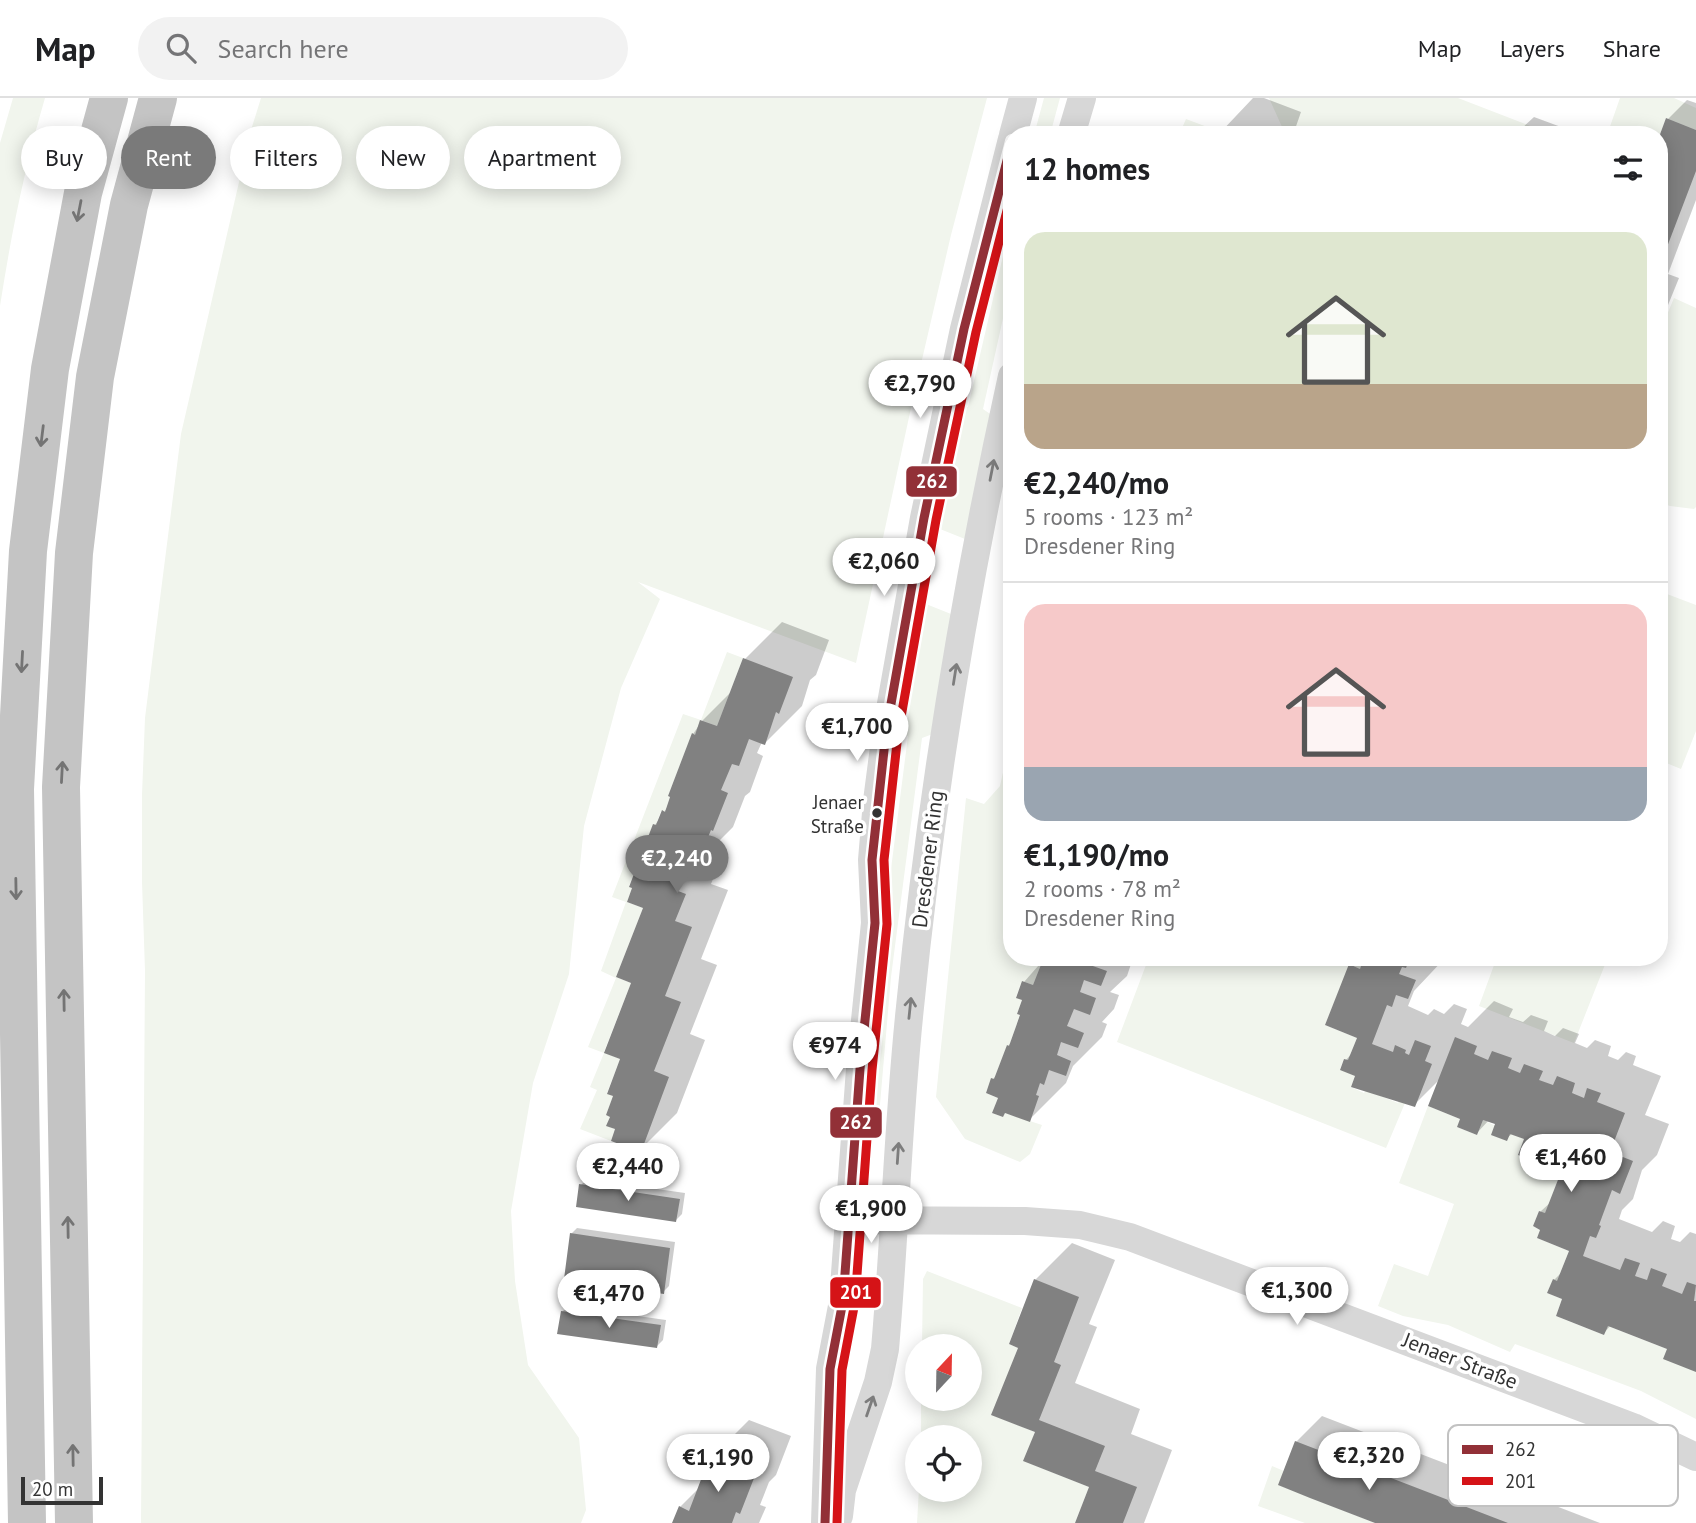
<!DOCTYPE html>
<html lang="en">
<head>
<meta charset="utf-8">
<style>
	:root { --surface:#fff; --page:#f2f2f2; --text:#202124; --muted:#757577; --line:#e0e0e0; --accent:#7a7a7a }
	body { margin:0; font-family:"PT Sans",sans-serif; background:var(--page); color:var(--text); height:100vh; display:flex; flex-direction:column; font-size:26px; white-space:nowrap }
	* { box-sizing:border-box; margin:0 }
	p { font-size:23px; color:var(--muted) }
	.icon { flex:none; width:38px; height:38px; fill:none; stroke:currentColor; stroke-width:2; stroke-linecap:round; stroke-linejoin:round }
	.map { position:relative; flex:1; overflow:hidden }
	.drawer { position:absolute; left:1003px; top:28px; width:665px; height:840px; display:flex; flex-direction:column; background:var(--surface); border-radius:28px; box-shadow:0 4px 18px #0003 }
	.drawer>* { flex:none }
	.guide { position:absolute; left:21px; top:28px; width:665px; height:63px; display:flex; gap:14px }
	.needle { width:46px; rotate:22deg }
	.tools { position:absolute; left:905px; top:1236px; display:grid; gap:14px }
	.tools a { display:grid; place-items:center; width:77px; height:77px; border-radius:50%; background:var(--surface); box-shadow:0 4px 18px #0003; font-size:35px }
	.scale { position:absolute; left:21px; bottom:18px; width:82px; box-sizing:border-box; padding-left:7px; border:4px solid #333; border-top:0; font-size:19px; line-height:24px; white-space:nowrap; color:#333; -webkit-text-stroke:5px #fff; paint-order:stroke }
	.price { position:absolute; translate:-50% -60px; padding:0 16px; border-radius:24px; background:#fff; color:#222; font-size:23px; line-height:46px; filter:drop-shadow(0 2px 4px #0008) }
	.price::after { content:''; position:absolute; left:50%; top:42px; width:21px; height:16px; margin-left:-10px; background:inherit; clip-path:polygon(0 0,100% 0,50% 100%) }
	.price.on { background:var(--accent); color:#fff }
	ul { padding:0; list-style:none }
	li { display:grid; align-content:center; gap:14px; height:371px; padding:0 21px }
	li+li { border-top:2px solid var(--line) }
	li span { display:grid; place-items:center; height:217px; border-radius:21px; color:#555 }
	li>.icon { margin-inline-start:auto }
	span .icon { width:126px; height:126px; fill:#fffc; stroke-width:1 }
	li b { font-size:30px }
	h2 { display:flex; justify-content:space-between; align-items:center; height:84px; padding:0 21px; font-size:30px }
	.chip { padding:0 24px; border-radius:32px; background:var(--surface); box-shadow:0 4px 18px #0003; font-size:24px; line-height:63px }
	.chip.on { background:var(--accent); color:#fff }
	header { display:flex; align-items:center; gap:42px; box-sizing:border-box; height:98px; padding:0 35px; background:var(--surface); border-bottom:2px solid var(--line) }
	header strong { font-size:33px }
	nav { display:flex; gap:38px; margin-inline-start:auto; font-size:24px }
	.search { width:490px; height:63px; background:var(--page); display:flex; align-items:center; gap:18px; box-sizing:border-box; padding:0 24px; border-radius:38px; color:var(--muted); font-size:26px }
	.map>svg:first-child { display:block }
	.green { fill:#f1f5ed }
	.shadow { fill:#0003 }
	.building { fill:#818181 }
	.lines { fill:none; stroke-linecap:round; stroke-linejoin:round }
	.minor { stroke:#d7d7d7; stroke-width:28 }
	.highway { stroke:#c4c4c4; stroke-width:38 }
	.bus-1-casing { stroke:#fff; stroke-width:14 }
	.bus-2-casing { stroke:#fff; stroke-width:14 }
	.bus-1 { stroke:#923037; stroke-width:9 }
	.bus-2 { stroke:#d51317; stroke-width:9 }
	.oneway { stroke:#747474 }
	.oneway2 { stroke:#7d7d7d }
	.bus-dot { fill:#333; stroke:#fff; stroke-width:2.5 }
	.labels { text-anchor:middle; stroke-width:7; stroke-linejoin:round; paint-order:stroke }
	.bus-label { font-size:19px; fill:#333; stroke:#fff; text-anchor:end }
	.street-label { font-size:21px; fill:#333; stroke:#fff }
	.key { fill:#fff; stroke:#c2c2c2; stroke-width:2 }
	.key-label { font-size:19px; fill:#333 }
	.line-badge { stroke:#fff; stroke-width:2.5 }
	.badge-label { font-size:19px; text-anchor:middle; font-weight:bold; fill:#fff }
</style>
</head>
<body>
<header>
<strong>Map</strong>
<div class="search"><svg class="icon" aria-label="search" viewBox="0 0 24 24"><circle cx="10" cy="10" r="6"/><path d="M15 15l6 6"/></svg>Search here</div>
<nav><a>Map</a><a>Layers</a><a>Share</a></nav>
</header>
<div class="map">
<svg width="1696" height="1425" viewBox="0 0 1696 1425">
	<rect width="100%" height="100%" fill="#fff"/>
	<path class="green" d="M 13,0 L 45,0 C 25,68 11,137 0,208 L 0,45 Z
		M 261,0 L 987,0 L 951,137 L 914,296 L 856,565 L 638,484 L 660,501 L 621,590 L 584,728 L 569,876 L 533,985 L 511,1113 L 515,1183 L 528,1267 L 579,1340 L 586,1412 L 581,1425 L 141,1425 L 145,873 L 142,784 L 142,697 L 145,620 L 155,540 L 181,336 L 251,32 Z
		M 1044,0 L 1060,0 L 1050,37 L 1034,37 Z
		M 1269,0 L 1458,0 L 1554,37 L 1536,37 L 1520,31 L 1517,37 L 1298,37 L 1283,31 Z
		M 1620,0 L 1674,0 L 1696,10 L 1696,32 L 1666,20 L 1659,39 L 1659,37 L 1607,37 Z
		M 1186,21 L 1218,33 L 1217,37 L 1179,37 Z
		M 1011,123 L 1011,184 L 983,311 L 996,320 L 970,443 L 930,427 L 954,313 L 968,309 Z
		M 1674,200 L 1696,210 L 1696,409 L 1694,411 L 1670,408 L 1659,404 L 1659,275 L 1664,261 L 1659,258 L 1659,236 Z
		M 1659,493 L 1696,507 L 1696,633 L 1681,671 L 1659,662 Z
		M 916,502 L 956,518 L 938,634 L 922,640 L 891,879 L 877,1041 L 861,1039 L 875,896 L 908,638 L 894,633 Z
		M 727,554 L 743,560 L 717,628 L 701,622 L 695,637 L 692,636 L 668,698 L 670,699 L 665,714 L 661,713 L 656,727 L 653,727 L 629,788 L 632,790 L 627,804 L 643,810 L 616,879 L 631,885 L 604,954 L 620,961 L 607,995 L 613,998 L 606,1017 L 610,1019 L 607,1028 L 615,1031 L 611,1043 L 580,1031 L 597,992 L 590,989 L 604,955 L 588,949 L 616,880 L 601,873 L 626,804 L 612,799 L 683,616 L 701,622 Z
		M 1011,638 L 1012,859 L 1044,859 L 1033,887 L 1022,883 L 1016,899 L 1022,902 L 1017,916 L 1020,917 L 1009,948 L 1007,948 L 994,981 L 991,981 L 986,995 L 998,1000 L 992,1015 L 1003,1019 L 1005,1015 L 1042,1027 L 1030,1056 L 1020,1064 L 965,1041 L 936,999 L 966,700 L 984,706 L 1000,688 Z
		M 1149,859 L 1364,859 L 1360,871 L 1350,866 L 1325,927 L 1357,940 L 1348,962 L 1344,961 L 1340,971 L 1355,978 L 1351,989 L 1364,995 L 1366,992 L 1398,1005 L 1399,1002 L 1405,1005 L 1386,1050 L 1117,944 Z
		M 1497,859 L 1608,859 L 1574,945 L 1479,908 Z
		M 1428,1008 L 1460,1021 L 1457,1029 L 1477,1037 L 1483,1022 L 1524,1041 L 1518,1057 L 1540,1065 L 1549,1043 L 1570,1051 L 1545,1115 L 1539,1113 L 1533,1128 L 1540,1132 L 1537,1140 L 1569,1153 L 1557,1183 L 1553,1182 L 1547,1195 L 1562,1201 L 1556,1218 L 1604,1237 L 1608,1228 L 1667,1251 L 1696,1274 L 1696,1321 L 1641,1293 L 1515,1246 L 1510,1254 L 1448,1227 L 1403,1218 L 1378,1208 L 1394,1166 L 1428,1178 L 1454,1106 L 1399,1085 Z
		M 927,1173 L 1022,1210 L 1009,1246 L 1018,1250 L 992,1317 L 1035,1334 L 1024,1363 L 1089,1389 L 1075,1425 L 917,1425 L 919,1391 L 970,1391 L 970,1339 L 921,1339 L 921,1300 L 970,1300 L 970,1248 L 922,1248 L 923,1181 Z
		M 1272,1368 L 1284,1373 L 1279,1387 L 1375,1425 L 1305,1425 L 1258,1408 Z"/>
	<path class="shadow" d="M 1253,0 L 1264,0 L 1301,14 L 1293,37 L 1218,37 Z
		M 1687,2 L 1696,5 L 1696,102 L 1668,176 L 1679,180 L 1666,212 L 1659,218 L 1659,44 L 1668,21 Z
		M 1534,19 L 1580,36 L 1519,37 L 1521,31 Z
		M 782,524 L 829,542 L 816,577 L 810,582 L 802,608 L 765,645 L 762,644 L 757,655 L 763,658 L 750,694 L 745,698 L 733,729 L 718,744 L 714,756 L 722,759 L 711,786 L 728,792 L 701,861 L 717,867 L 690,936 L 705,942 L 677,1015 L 640,1052 L 618,1030 L 623,960 L 655,727 L 669,707 L 693,636 L 702,623 L 732,593 L 745,561 Z
		M 1046,859 L 1127,859 L 1125,861 L 1132,863 L 1127,878 L 1110,894 L 1119,897 L 1114,911 L 1102,924 L 1107,926 L 1102,939 L 1073,968 L 1066,985 L 1029,1022 L 1000,999 L 993,981 L 998,976 L 1008,948 L 1012,944 L 1025,901 L 1024,884 Z
		M 1359,859 L 1446,859 L 1414,893 L 1408,908 L 1428,917 L 1434,911 L 1444,916 L 1454,906 L 1467,911 L 1461,926 L 1468,929 L 1494,903 L 1513,911 L 1509,919 L 1523,924 L 1531,917 L 1548,923 L 1544,933 L 1555,938 L 1563,930 L 1579,936 L 1575,945 L 1587,950 L 1595,942 L 1611,948 L 1608,958 L 1618,962 L 1626,954 L 1636,958 L 1633,967 L 1661,978 L 1645,1017 L 1669,1026 L 1657,1057 L 1642,1072 L 1633,1101 L 1622,1112 L 1619,1121 L 1652,1134 L 1663,1123 L 1675,1128 L 1671,1141 L 1680,1144 L 1690,1134 L 1696,1136 L 1696,1272 L 1669,1250 L 1611,1227 L 1604,1235 L 1565,1200 L 1554,1182 L 1562,1174 L 1571,1152 L 1543,1131 L 1540,1114 L 1552,1103 L 1572,1050 L 1558,1045 L 1540,1063 L 1526,1040 L 1513,1035 L 1507,1040 L 1497,1025 L 1489,1022 L 1477,1035 L 1462,1020 L 1441,980 L 1414,1007 L 1358,977 L 1346,962 L 1352,955 L 1359,939 L 1351,867 Z
		M 587,1081 L 685,1095 L 682,1116 L 676,1122 L 581,1087 Z
		M 577,1130 L 675,1144 L 669,1188 L 663,1194 L 571,1136 Z
		M 1072,1145 L 1115,1162 L 1089,1226 L 1097,1229 L 1075,1285 L 1140,1311 L 1131,1336 L 1172,1352 L 1144,1425 L 1076,1425 L 1091,1388 L 1037,1333 L 1020,1249 L 1035,1182 Z
		M 568,1208 L 666,1222 L 663,1242 L 657,1248 L 562,1214 Z
		M 1322,1318 L 1600,1425 L 1382,1425 L 1296,1344 Z
		M 749,1322 L 791,1338 L 776,1377 L 769,1384 L 760,1407 L 766,1409 L 759,1425 L 674,1425 L 680,1409 L 700,1389 L 712,1359 Z"/>
	<path class="building" d="M 1666,20 L 1696,32 L 1696,73 L 1659,170 L 1659,39 Z
		M 1520,30 L 1536,36 L 1536,37 L 1517,37 Z
		M 743,560 L 793,579 L 779,616 L 776,614 L 765,647 L 749,641 L 739,668 L 732,666 L 721,692 L 728,695 L 713,733 L 711,732 L 696,768 L 688,765 L 678,793 L 686,796 L 675,823 L 692,829 L 665,898 L 681,904 L 654,973 L 669,979 L 641,1054 L 611,1043 L 615,1031 L 606,1028 L 610,1019 L 606,1017 L 613,998 L 607,996 L 620,961 L 604,955 L 631,885 L 616,879 L 643,810 L 627,804 L 632,790 L 629,789 L 653,726 L 656,727 L 662,712 L 665,714 L 670,699 L 668,698 L 692,635 L 695,637 L 700,622 L 717,628 Z
		M 1044,859 L 1093,859 L 1090,867 L 1107,873 L 1101,888 L 1084,882 L 1080,894 L 1096,900 L 1090,917 L 1074,911 L 1067,928 L 1084,935 L 1078,950 L 1061,944 L 1057,957 L 1071,963 L 1066,978 L 1049,972 L 1044,987 L 1040,985 L 1036,997 L 1039,998 L 1030,1024 L 1005,1015 L 1003,1019 L 992,1015 L 998,1000 L 986,995 L 991,980 L 994,981 L 1007,947 L 1009,948 L 1020,917 L 1017,916 L 1022,902 L 1016,900 L 1022,883 L 1033,887 Z
		M 1364,859 L 1410,859 L 1406,870 L 1402,869 L 1399,876 L 1416,882 L 1408,901 L 1396,897 L 1392,909 L 1387,907 L 1372,946 L 1393,954 L 1395,947 L 1406,952 L 1405,955 L 1409,957 L 1415,942 L 1431,948 L 1425,963 L 1432,966 L 1415,1009 L 1351,989 L 1355,978 L 1340,972 L 1344,961 L 1348,962 L 1357,940 L 1325,927 L 1349,866 L 1360,871 Z
		M 1455,939 L 1477,948 L 1474,956 L 1488,962 L 1492,953 L 1512,960 L 1508,970 L 1520,975 L 1524,966 L 1543,973 L 1539,982 L 1553,987 L 1557,978 L 1575,985 L 1572,995 L 1584,1000 L 1587,990 L 1601,995 L 1597,1004 L 1625,1015 L 1610,1054 L 1633,1063 L 1620,1096 L 1612,1092 L 1599,1127 L 1601,1128 L 1596,1140 L 1590,1138 L 1583,1158 L 1620,1172 L 1625,1160 L 1640,1165 L 1635,1178 L 1647,1182 L 1651,1170 L 1667,1176 L 1662,1188 L 1682,1196 L 1687,1184 L 1696,1187 L 1694,1203 L 1696,1203 L 1696,1274 L 1663,1261 L 1667,1251 L 1608,1228 L 1604,1237 L 1556,1218 L 1562,1201 L 1547,1195 L 1553,1181 L 1557,1183 L 1569,1153 L 1537,1140 L 1540,1132 L 1533,1128 L 1539,1113 L 1545,1115 L 1570,1051 L 1549,1043 L 1540,1065 L 1518,1057 L 1524,1041 L 1510,1036 L 1507,1043 L 1491,1037 L 1495,1026 L 1483,1022 L 1477,1037 L 1457,1029 L 1460,1021 L 1428,1008 Z
		M 579,1086 L 680,1101 L 676,1124 L 576,1109 Z
		M 570,1135 L 670,1150 L 664,1196 L 564,1181 Z
		M 1034,1181 L 1079,1199 L 1054,1264 L 1061,1267 L 1039,1322 L 1105,1348 L 1095,1373 L 1137,1389 L 1123,1425 L 1075,1425 L 1089,1389 L 1023,1363 L 1035,1334 L 991,1317 L 1018,1250 L 1009,1246 Z
		M 561,1213 L 661,1227 L 657,1250 L 557,1236 Z
		M 1295,1343 L 1508,1425 L 1375,1425 L 1310,1400 L 1278,1387 Z
		M 710,1358 L 756,1375 L 740,1416 L 736,1414 L 732,1425 L 672,1425 L 679,1408 L 689,1413 Z"/>
	<g class="lines">
		<path class="minor" d="M 1013,37 L 1023,0
			M 1071,37 L 1082,0
			M 849,1122 L 1025,1123 L 1080,1127 L 1130,1139 L 1633,1329 L 1696,1359
			M 839,1418 L 842,1392 L 878,1284 L 885,1251 C 895,1137 898,1023 910,909 C 931,697 966,486 1012,278
			M 825,1425 L 830,1271 L 843,1203 L 860,971 L 875,825 L 872,762 L 877,703 L 886,634 L 924,420 L 964,231 L 1012,41"/>
		<path class="highway" d="M 27,1425 L 15,691 L 28,453 L 50,271 L 83,95 L 109,0
			M 74,1425 L 61,689 L 74,455 L 95,279 L 129,107 L 158,0"/>
		<g class="bus-1-casing">
			<path id="bus-1" d="M 825,1425 L 830,1271 L 843,1203 L 860,971 L 875,825 L 872,762 L 886,634 L 924,420 L 964,231 L 1012,43"/>
		</g>
		<g class="bus-2-casing">
			<path id="bus-2" d="M 837,1425 L 842,1272 L 855,1204 L 872,972 L 887,826 L 884,762 L 898,636 L 936,422 L 976,234 L 1012,93"/>
		</g>
		<use href="#bus-1" class="bus-1"/>
		<use href="#bus-2" class="bus-2"/>
	</g>
	<defs><path id="oneway-shaft" d="M-6 0H5M1.5-3L5.5 0L1.5 3" fill="none" stroke-width="1.6" stroke-linecap="round" stroke-linejoin="round" transform="scale(1.75)"/></defs>
	<g class="oneway">
		<use href="#oneway-shaft" transform="translate(79 113) rotate(101)"/>
		<use href="#oneway-shaft" transform="translate(42 338) rotate(97)"/>
		<use href="#oneway-shaft" transform="translate(22 564) rotate(93)"/>
		<use href="#oneway-shaft" transform="translate(62 674) rotate(-87)"/>
		<use href="#oneway-shaft" transform="translate(16 791) rotate(89)"/>
		<use href="#oneway-shaft" transform="translate(64 902) rotate(-91)"/>
		<use href="#oneway-shaft" transform="translate(68 1129) rotate(-91)"/>
		<use href="#oneway-shaft" transform="translate(73 1357) rotate(-91)"/>
	</g>
	<g class="oneway2">
		<use href="#oneway-shaft" transform="translate(992 372) rotate(-79)"/>
		<use href="#oneway-shaft" transform="translate(955 576) rotate(-81)"/>
		<use href="#oneway-shaft" transform="translate(910 910) rotate(-84)"/>
		<use href="#oneway-shaft" transform="translate(898 1055) rotate(-86)"/>
		<use href="#oneway-shaft" transform="translate(870 1308) rotate(-71)"/>
	</g>
	<circle class="bus-dot" cx="877" cy="715" r="6"/>
	<g class="labels">
		<g class="bus-label">
			<text x="864" y="711">Jenaer<tspan x="864" dy="24">Straße</tspan></text>
		</g>
		<g class="street-label">
			<text transform="translate(928 761) rotate(-83)" y="7">Dresdener Ring</text>
			<text transform="translate(1460 1263) rotate(21)" y="7">Jenaer Straße</text>
		</g>
	</g>
	<rect x="1448" y="1327" width="230" height="81" rx="10" class="key"/>
	<rect x="1462" y="1347" width="31" height="9" fill="#923037"/>
	<rect x="1462" y="1379" width="31" height="8" fill="#d51317"/>
	<g class="key-label">
		<text x="1505" y="1358">262</text>
		<text x="1505" y="1390">201</text>
	</g>
	<g class="line-badge">
		<rect x="905" y="367" width="53" height="33" rx="7" fill="#923037"/>
		<rect x="829" y="1008" width="54" height="33" rx="7" fill="#923037"/>
		<rect x="829" y="1178" width="53" height="33" rx="7" fill="#d51317"/>
	</g>
	<g class="badge-label">
		<text x="932" y="390">262</text>
		<text x="856" y="1031">262</text>
		<text x="856" y="1201">201</text>
	</g>
</svg>
<div class="tools">
<a><svg class="needle" viewBox="-14 -14 28 28"><path d="M0-13l5 13h-10z" fill="#e53935"/><path d="M0 13l5-13h-10z" fill="#757577"/></svg></a>
<a><svg class="icon" aria-label="locate" viewBox="0 0 24 24"><circle cx="12" cy="12" r="6"/><path d="M12 2v4M12 18v4M2 12h4M18 12h4"/></svg></a>
</div>
<div class="scale">20 m</div>
<b class="price" style="left:920px;top:322px">€2,790</b>
<b class="price" style="left:884px;top:500px">€2,060</b>
<b class="price" style="left:857px;top:665px">€1,700</b>
<b class="price on" style="left:677px;top:797px">€2,240</b>
<b class="price" style="left:835px;top:984px">€974</b>
<b class="price" style="left:1571px;top:1096px">€1,460</b>
<b class="price" style="left:628px;top:1105px">€2,440</b>
<b class="price" style="left:871px;top:1147px">€1,900</b>
<b class="price" style="left:1297px;top:1229px">€1,300</b>
<b class="price" style="left:609px;top:1232px">€1,470</b>
<b class="price" style="left:1369px;top:1394px">€2,320</b>
<b class="price" style="left:718px;top:1396px">€1,190</b>
<div class="guide">
<a class="chip">Buy</a>
<a class="chip on">Rent</a>
<a class="chip">Filters</a>
<a class="chip">New</a>
<a class="chip">Apartment</a>
</div>
<section class="drawer">
<h2>12 homes<svg class="icon" aria-label="filters" viewBox="0 0 24 24"><path d="M4 7h16M4 17h16"/><circle cx="9" cy="7" r="2"/><circle cx="15" cy="17" r="2"/></svg></h2>
<ul>
<li><span style="background:linear-gradient(#dfe7d0 70%,#b9a48a 0)"><svg class="icon" aria-label="home" viewBox="0 0 24 24"><path d="M3 11l9-7 9 7M6 9v11h12V9"/></svg></span><div><b>€2,240/mo</b><p>5 rooms · 123 m²</p><p>Dresdener Ring</p></div></li>
<li><span style="background:linear-gradient(#f6c9c9 75%,#9aa5b1 0)"><svg class="icon" aria-label="home" viewBox="0 0 24 24"><path d="M3 11l9-7 9 7M6 9v11h12V9"/></svg></span><div><b>€1,190/mo</b><p>2 rooms · 78 m²</p><p>Dresdener Ring</p></div></li>
</ul>
</section>
</div>
</body>
</html>
